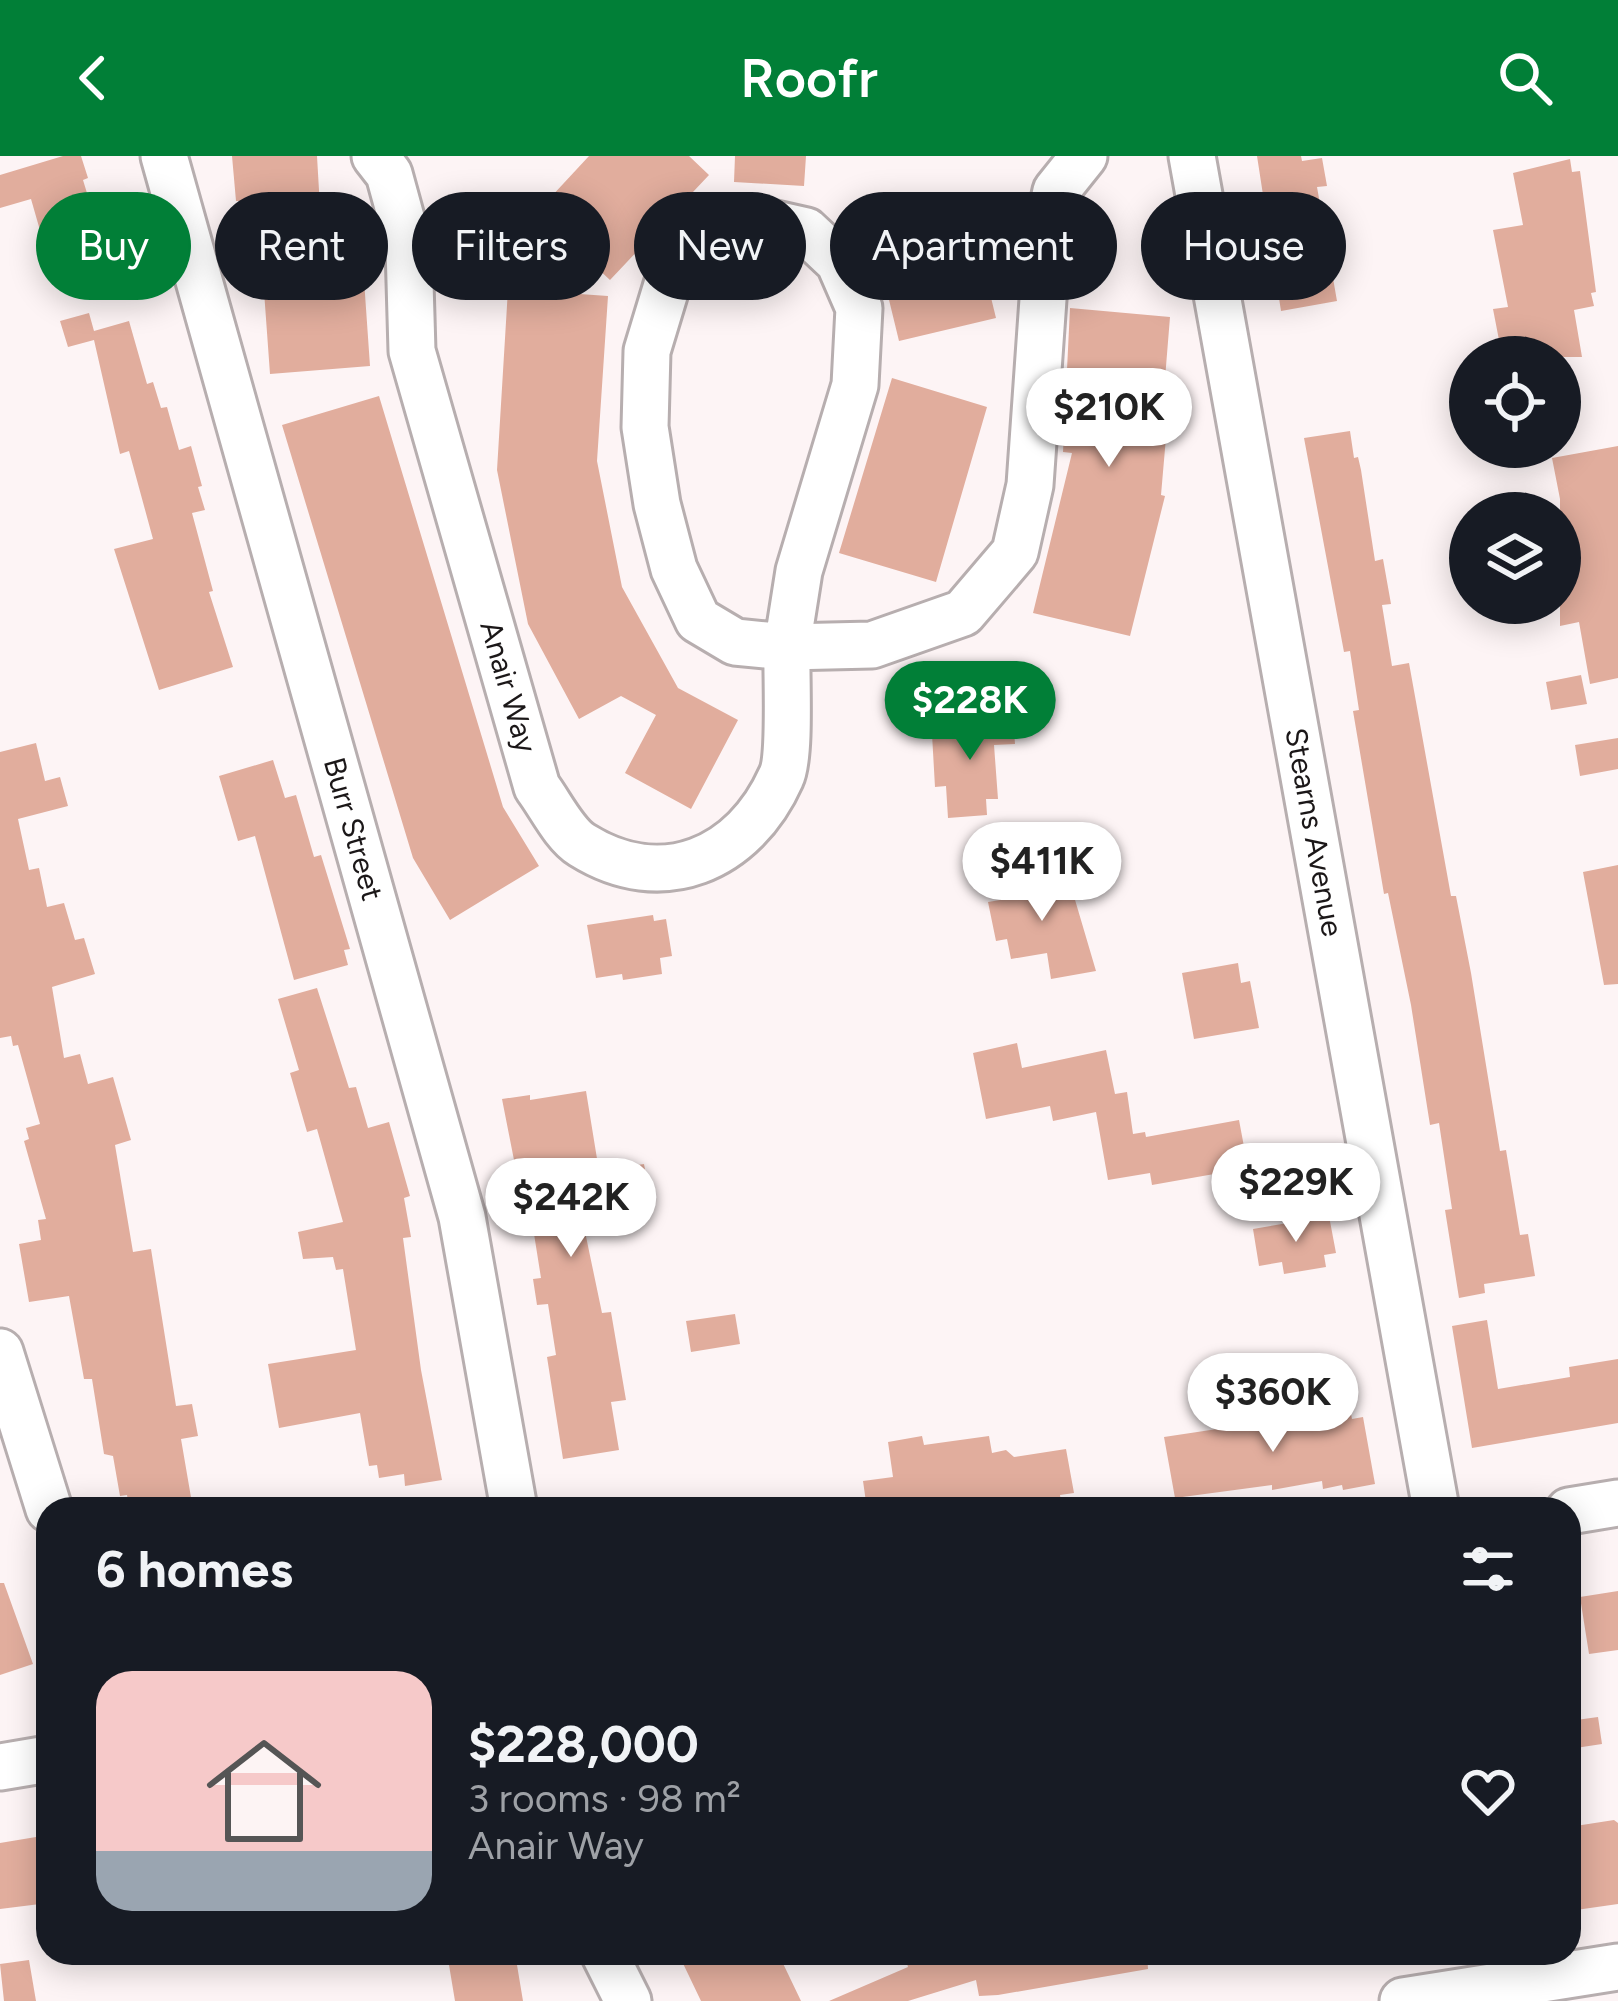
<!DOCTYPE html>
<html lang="en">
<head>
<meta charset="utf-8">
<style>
	:root { --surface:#171b24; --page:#20242c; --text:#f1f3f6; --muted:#9ea1a6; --line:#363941; --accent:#017f37 }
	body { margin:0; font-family:Figtree,sans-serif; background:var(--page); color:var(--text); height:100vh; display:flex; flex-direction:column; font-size:45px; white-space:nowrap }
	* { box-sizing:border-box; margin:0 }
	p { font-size:39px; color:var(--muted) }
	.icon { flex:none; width:66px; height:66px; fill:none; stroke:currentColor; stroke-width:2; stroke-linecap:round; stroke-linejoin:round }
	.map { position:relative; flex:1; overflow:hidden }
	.side { position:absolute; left:36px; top:1341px; width:1545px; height:468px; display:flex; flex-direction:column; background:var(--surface); border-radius:36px; box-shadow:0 6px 30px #0003 }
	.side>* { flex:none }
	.banner { position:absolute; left:36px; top:36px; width:1548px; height:108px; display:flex; gap:24px }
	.controls { position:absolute; left:1449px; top:180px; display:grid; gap:24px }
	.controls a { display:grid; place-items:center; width:132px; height:132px; border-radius:50%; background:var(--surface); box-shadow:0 6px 30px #0003; font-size:60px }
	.price { position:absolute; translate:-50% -102px; padding:0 27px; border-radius:42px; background:#fff; color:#222; font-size:39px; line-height:78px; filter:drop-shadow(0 3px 6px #0008) }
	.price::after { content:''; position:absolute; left:50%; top:72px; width:36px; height:27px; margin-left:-18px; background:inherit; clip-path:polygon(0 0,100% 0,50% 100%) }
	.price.current { background:var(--accent); color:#fff }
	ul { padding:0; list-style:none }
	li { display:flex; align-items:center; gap:36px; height:300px; padding:0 60px }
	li+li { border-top:3px solid var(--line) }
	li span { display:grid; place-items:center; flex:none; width:336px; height:240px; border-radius:36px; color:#555 }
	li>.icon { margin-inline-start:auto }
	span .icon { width:144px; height:144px; fill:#fffc; stroke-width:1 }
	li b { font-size:51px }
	h2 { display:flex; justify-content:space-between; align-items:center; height:144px; padding:0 60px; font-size:51px }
	.chip { padding:0 42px; border-radius:54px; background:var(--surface); box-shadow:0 6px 30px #0003; font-size:42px; line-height:108px }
	.chip.current { background:var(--accent); color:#fff }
	header { display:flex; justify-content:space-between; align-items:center; height:156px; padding:0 60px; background:var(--accent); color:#fff; font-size:54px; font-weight:600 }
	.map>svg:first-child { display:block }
	.building { fill:#e1ad9d }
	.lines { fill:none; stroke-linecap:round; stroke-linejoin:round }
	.minor-casing { stroke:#b7aeaf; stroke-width:51 }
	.minor { stroke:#fff; stroke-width:45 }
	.labels { text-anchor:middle; stroke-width:12; stroke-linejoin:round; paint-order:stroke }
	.street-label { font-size:30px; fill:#1b1718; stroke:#fff }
</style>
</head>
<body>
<header><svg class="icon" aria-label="back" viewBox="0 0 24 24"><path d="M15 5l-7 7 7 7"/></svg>Roofr<svg class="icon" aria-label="search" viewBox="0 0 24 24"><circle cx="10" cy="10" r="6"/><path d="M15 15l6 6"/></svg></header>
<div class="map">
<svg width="1618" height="1845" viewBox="0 0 1618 1845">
	<rect width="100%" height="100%" fill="#fdf4f5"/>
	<path class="building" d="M 63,0 L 81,0 L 88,22 L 83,24 L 94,60 L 83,64 L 98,119 L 56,130 L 31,43 L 0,52 L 0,19 Z
		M 232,0 L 317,0 L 321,69 L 360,66 L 370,210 L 270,218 L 258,52 L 252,53 L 252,45 L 236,45 Z
		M 589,0 L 689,0 L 709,19 L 610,124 L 537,56 Z
		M 735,0 L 806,0 L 804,30 L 734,26 Z
		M 1257,0 L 1301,0 L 1302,5 L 1322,2 L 1327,30 L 1317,31 L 1337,145 L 1281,155 Z
		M 1570,3 L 1572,16 L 1580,15 L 1596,136 L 1591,137 L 1594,150 L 1574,154 L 1582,201 L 1520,201 L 1516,180 L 1499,184 L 1493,153 L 1508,151 L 1493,74 L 1523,69 L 1513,17 Z
		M 971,60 L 996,162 L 899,185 L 874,82 Z
		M 508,133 L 608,140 L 597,305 L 622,431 L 678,532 L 738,564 L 691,653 L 625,617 L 656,559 L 621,540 L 579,563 L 528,468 L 497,314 Z
		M 1070,152 L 1170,161 L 1164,235 L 1170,235 L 1161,339 L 1165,340 L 1130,480 L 1033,457 L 1072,297 L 1063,296 Z
		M 89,157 L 94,175 L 129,165 L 147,228 L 153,226 L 161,252 L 167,251 L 179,294 L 191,290 L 202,330 L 198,331 L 205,354 L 192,357 L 213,435 L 209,436 L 233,511 L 159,534 L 114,393 L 153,383 L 129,295 L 120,298 L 94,184 L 68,191 L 60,165 Z
		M 892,222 L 987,251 L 936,426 L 839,397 Z
		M 379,240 L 503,651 L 539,710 L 450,764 L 413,702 L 282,269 Z
		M 1350,275 L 1354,302 L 1358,301 L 1361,314 L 1375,405 L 1383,403 L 1391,448 L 1382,449 L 1392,510 L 1409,507 L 1451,740 L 1456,740 L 1471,817 L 1500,995 L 1506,994 L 1520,1079 L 1528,1078 L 1535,1120 L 1484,1128 L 1485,1137 L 1459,1142 L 1445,1054 L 1452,1053 L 1439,967 L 1430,969 L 1411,849 L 1388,737 L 1384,738 L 1353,555 L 1359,554 L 1350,495 L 1344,496 L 1304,282 Z
		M 1618,290 L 1618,522 L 1590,528 L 1579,466 L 1560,470 L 1560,343 L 1552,302 Z
		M 1581,519 L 1587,548 L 1551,554 L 1546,526 Z
		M 1013,561 L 1015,588 L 994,589 L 998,643 L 986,643 L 987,659 L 948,662 L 946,630 L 935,631 L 932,578 L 943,578 L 942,566 Z
		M 1618,582 L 1618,613 L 1580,620 L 1575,589 Z
		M 36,587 L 45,625 L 60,621 L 68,650 L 18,663 L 29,714 L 39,712 L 47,751 L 64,747 L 75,784 L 84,782 L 95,818 L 52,831 L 64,902 L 80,898 L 88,928 L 113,921 L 131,984 L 115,989 L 133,1096 L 151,1093 L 176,1250 L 192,1248 L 198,1280 L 181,1283 L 193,1353 L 137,1353 L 135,1344 L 128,1345 L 127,1339 L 120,1340 L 113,1300 L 104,1298 L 92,1223 L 84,1223 L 69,1140 L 29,1146 L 19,1088 L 41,1084 L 38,1064 L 46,1063 L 24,985 L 29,983 L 26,972 L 40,968 L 18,889 L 13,890 L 11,880 L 0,882 L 0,596 Z
		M 273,604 L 285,642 L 296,639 L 314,701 L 321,699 L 350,793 L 344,794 L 348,809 L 294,824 L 255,680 L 238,685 L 219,620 Z
		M 1618,709 L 1618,828 L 1604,829 L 1583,716 Z
		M 1055,715 L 1059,740 L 1073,737 L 1096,815 L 1051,823 L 1047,797 L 1011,803 L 1007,783 L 996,785 L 988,746 L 1000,744 L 996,725 Z
		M 653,759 L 654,765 L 666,763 L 672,800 L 660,802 L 662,818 L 623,824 L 622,818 L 596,822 L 587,769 Z
		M 1238,807 L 1241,827 L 1250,825 L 1259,872 L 1194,883 L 1182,817 Z
		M 317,832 L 349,932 L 356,931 L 368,972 L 389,966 L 410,1040 L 404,1042 L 411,1081 L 403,1082 L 421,1214 L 442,1324 L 405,1330 L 404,1318 L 379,1322 L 377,1309 L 369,1310 L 360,1257 L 279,1272 L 268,1208 L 356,1194 L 343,1113 L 336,1114 L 333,1101 L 303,1103 L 298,1076 L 343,1066 L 317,973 L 307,976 L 290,917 L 299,914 L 278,843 Z
		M 1017,887 L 1022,912 L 1106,894 L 1115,938 L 1127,936 L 1133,978 L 1145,976 L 1146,981 L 1239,964 L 1248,1012 L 1152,1029 L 1150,1017 L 1108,1024 L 1096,956 L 1053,965 L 1050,950 L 986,963 L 973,897 Z
		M 586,935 L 599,1015 L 644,1008 L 649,1035 L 579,1047 L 602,1157 L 611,1156 L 626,1244 L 611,1246 L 619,1294 L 563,1303 L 547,1201 L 556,1199 L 548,1148 L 537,1149 L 533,1123 L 541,1122 L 531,1059 L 525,1060 L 502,943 L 530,939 L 530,944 Z
		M 1329,1060 L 1336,1097 L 1324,1099 L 1326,1111 L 1284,1118 L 1282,1106 L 1259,1110 L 1253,1073 Z
		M 735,1158 L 740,1188 L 691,1196 L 686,1165 Z
		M 1487,1164 L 1498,1233 L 1570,1221 L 1569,1211 L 1618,1203 L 1618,1267 L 1472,1292 L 1452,1170 Z
		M 1350,1253 L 1352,1263 L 1363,1261 L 1375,1328 L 1343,1334 L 1342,1329 L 1323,1333 L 1322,1325 L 1272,1334 L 1272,1329 L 1175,1342 L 1164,1281 Z
		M 922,1280 L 924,1289 L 989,1280 L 992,1297 L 1006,1294 L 1014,1301 L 1066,1293 L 1074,1337 L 1060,1339 L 1061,1346 L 1055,1346 L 1056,1353 L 867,1353 L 863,1325 L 893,1321 L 888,1286 Z
		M 0,1427 L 4,1427 L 33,1508 L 0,1519 Z
		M 1618,1435 L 1618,1494 L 1589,1498 L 1580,1441 Z
		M 1598,1561 L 1602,1588 L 1569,1593 L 1569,1565 Z
		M 1614,1664 L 1618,1667 L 1618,1748 L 1569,1755 L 1569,1671 Z
		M 48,1679 L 48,1747 L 0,1753 L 0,1687 Z
		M 447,1797 L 515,1797 L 523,1845 L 455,1845 Z
		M 678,1797 L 778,1797 L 801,1845 L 701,1845 Z
		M 904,1797 L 1147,1797 L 1148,1813 L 998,1839 L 979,1840 L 976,1824 L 908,1845 L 829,1845 L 908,1811 Z
		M 29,1804 L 36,1845 L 4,1845 L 0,1808 Z"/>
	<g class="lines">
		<g class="minor-casing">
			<g id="minor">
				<path id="s1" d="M 164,0 L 462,1061 L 514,1353"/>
				<path id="s2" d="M 375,0 L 389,18 L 409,91 L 412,195 L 537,631 C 550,648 564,678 582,689 C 662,739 744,704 781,621 C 791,601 786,518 787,491 L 872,489 L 963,457 L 1015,396 L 1030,329 L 1048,72 L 1056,35 L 1084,0"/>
				<path id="s3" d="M 1192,0 L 1436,1353"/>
				<path d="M 757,64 L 806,75 L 839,106 L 859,152 L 855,229 L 799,415 L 787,491 L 735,486 L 698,464 L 674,413 L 657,348 L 645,271 L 647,195 L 667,129 L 702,83 Z"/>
				<path d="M 0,1196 L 49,1353"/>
				<path d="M 1569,1355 L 1618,1347"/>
				<path d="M 0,1611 L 48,1603"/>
				<path d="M 604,1797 L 628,1845"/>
				<path d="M 1403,1845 L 1618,1811"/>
			</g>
		</g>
		<use href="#minor" class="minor"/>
	</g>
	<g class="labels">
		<g class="street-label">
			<text dy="10" stroke="none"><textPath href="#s2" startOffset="552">Anair Way</textPath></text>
			<text dy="10" stroke="none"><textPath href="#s1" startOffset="699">Burr Street</textPath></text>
			<text dy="10" stroke="none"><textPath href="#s3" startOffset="687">Stearns Avenue</textPath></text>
		</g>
	</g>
</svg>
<div class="controls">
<a><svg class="icon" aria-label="locate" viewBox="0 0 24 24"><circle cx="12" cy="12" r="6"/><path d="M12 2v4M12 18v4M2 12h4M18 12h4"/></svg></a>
<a><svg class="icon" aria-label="layers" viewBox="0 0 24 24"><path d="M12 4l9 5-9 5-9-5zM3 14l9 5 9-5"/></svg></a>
</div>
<b class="price" style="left:1109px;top:314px">$210K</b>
<b class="price current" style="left:970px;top:607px">$228K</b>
<b class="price" style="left:1042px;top:768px">$411K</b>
<b class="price" style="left:1296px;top:1089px">$229K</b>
<b class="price" style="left:571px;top:1104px">$242K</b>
<b class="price" style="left:1273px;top:1299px">$360K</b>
<div class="banner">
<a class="chip current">Buy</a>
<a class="chip">Rent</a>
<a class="chip">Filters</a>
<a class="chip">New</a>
<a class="chip">Apartment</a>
<a class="chip">House</a>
</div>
<section class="side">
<h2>6 homes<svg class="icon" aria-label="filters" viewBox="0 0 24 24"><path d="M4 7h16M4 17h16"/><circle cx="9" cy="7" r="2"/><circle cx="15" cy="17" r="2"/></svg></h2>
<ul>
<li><span style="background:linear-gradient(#f6c9c9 75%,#9aa5b1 0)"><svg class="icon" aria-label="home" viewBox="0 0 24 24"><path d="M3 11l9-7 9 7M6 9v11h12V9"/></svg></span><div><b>$228,000</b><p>3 rooms · 98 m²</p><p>Anair Way</p></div><svg class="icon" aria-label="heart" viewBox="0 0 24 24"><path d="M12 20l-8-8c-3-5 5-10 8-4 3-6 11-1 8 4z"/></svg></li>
</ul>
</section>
</div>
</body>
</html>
